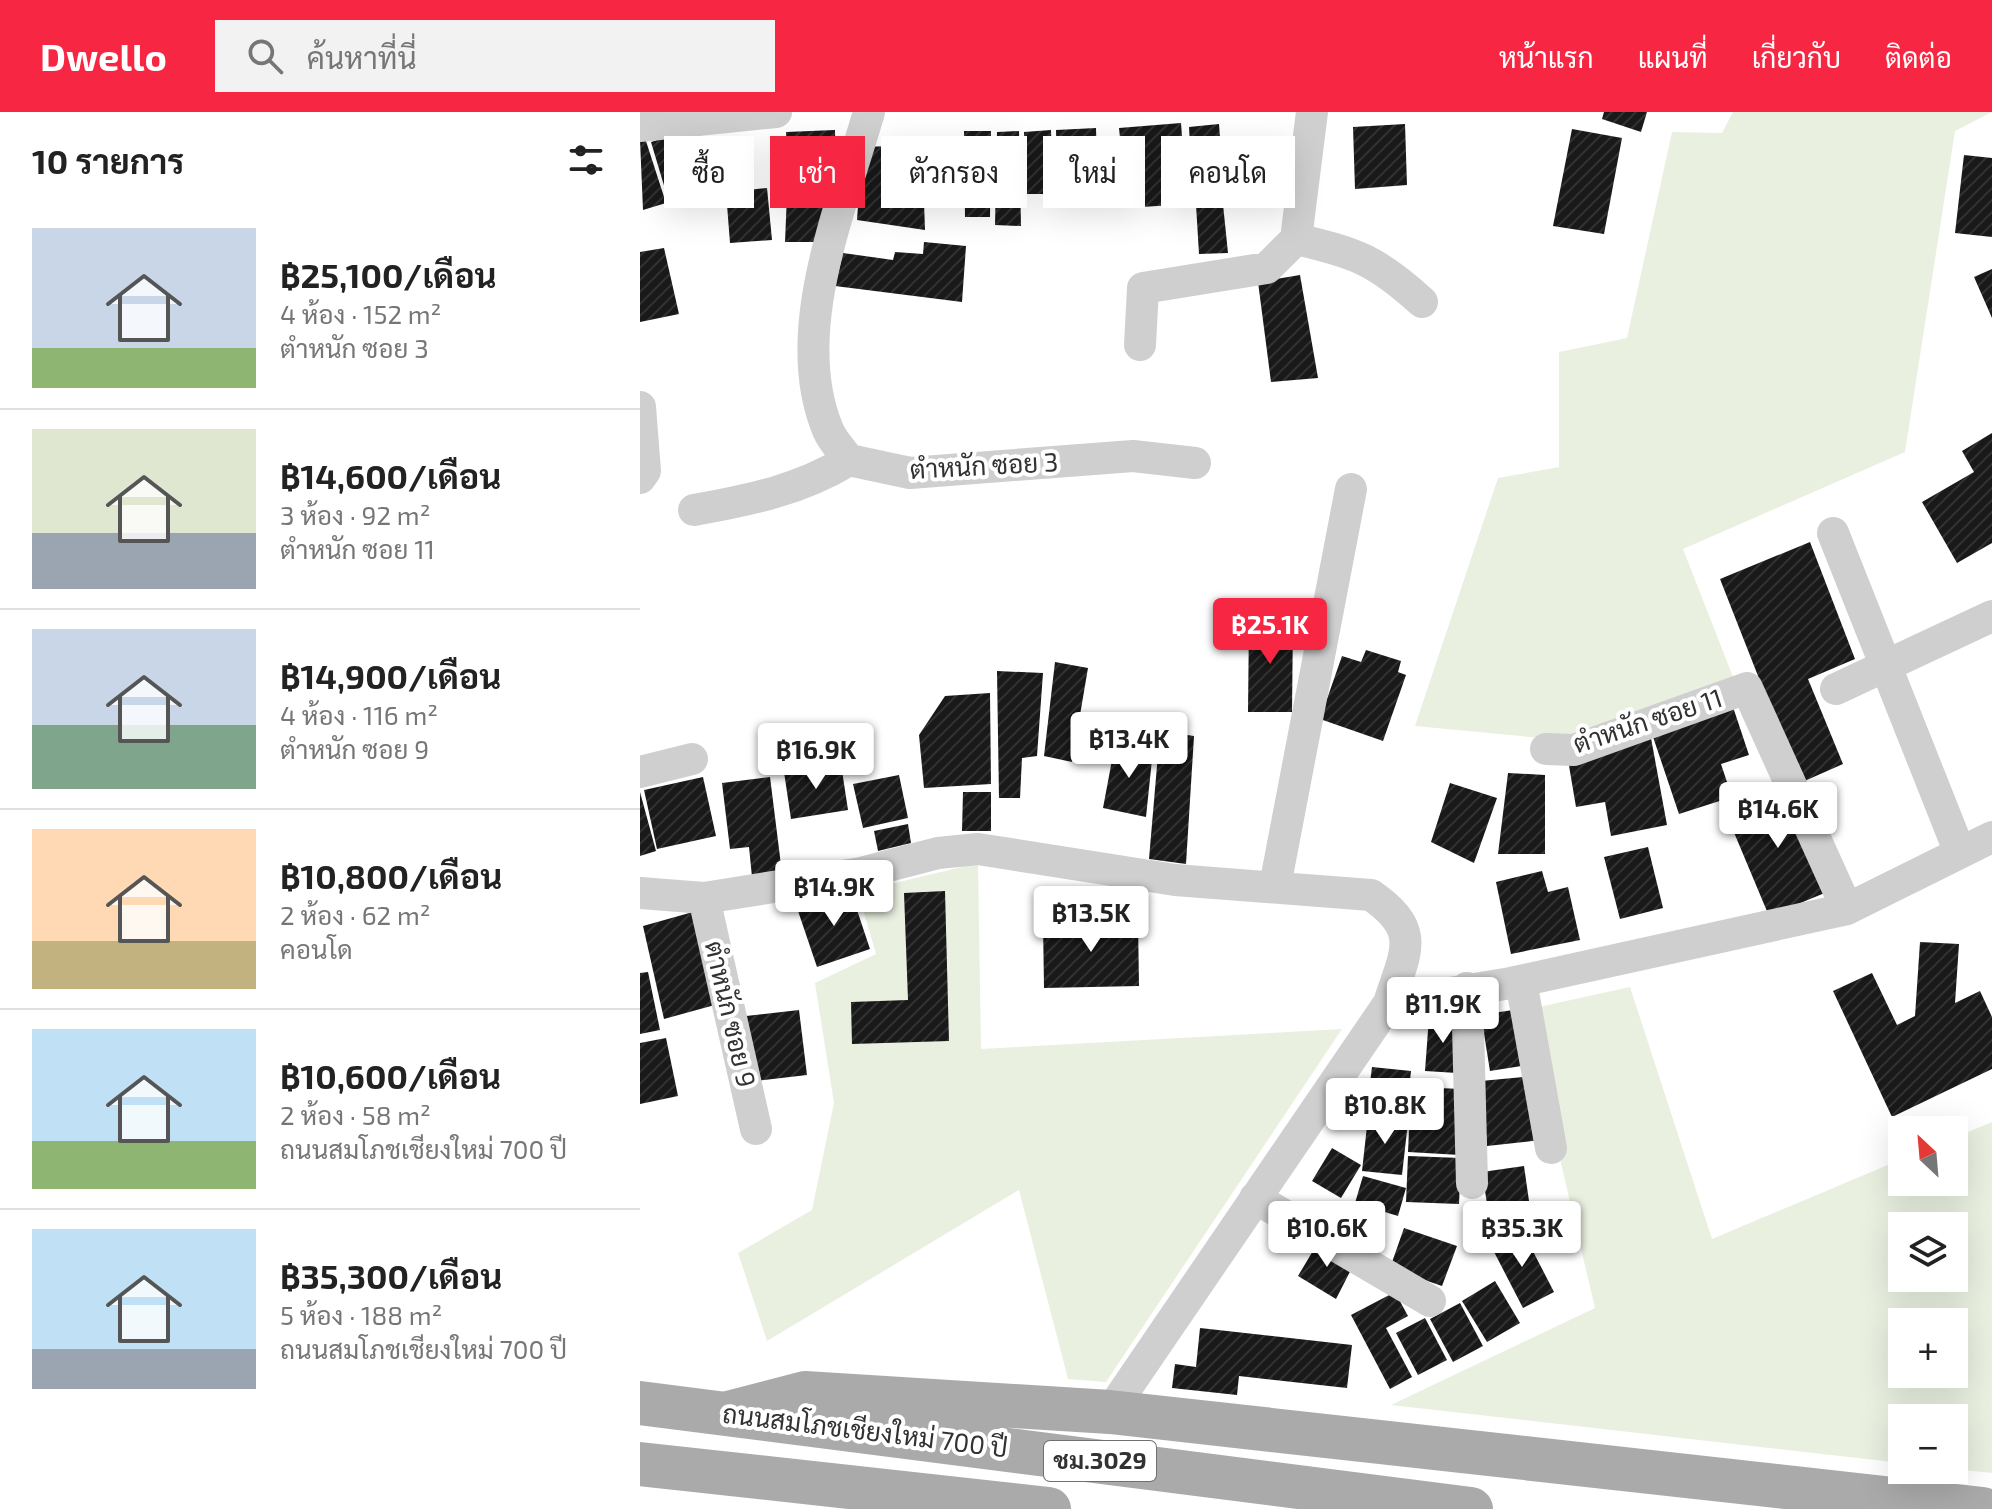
<!DOCTYPE html>
<html lang="th">
<head>
<meta charset="utf-8">
<style>
	:root { --surface:#fff; --page:#f2f2f2; --text:#222; --muted:#767676; --line:#e0e0e0; --accent:#f72643 }
	body { margin:0; font-family:"Exo 2",Sarabun,sans-serif; background:var(--page); color:var(--text); height:100vh; display:flex; flex-direction:column; font-size:30px; white-space:nowrap }
	* { box-sizing:border-box; margin:0 }
	p { font-size:26px; color:var(--muted) }
	.icon { flex:none; width:44px; height:44px; fill:none; stroke:currentColor; stroke-width:2; stroke-linecap:round; stroke-linejoin:round }
	.map { position:relative; flex:1; overflow:hidden }
	.drawer { display:flex; flex-direction:column; background:var(--surface); width:640px }
	.drawer>* { flex:none }
	.hud { position:absolute; left:24px; top:24px; width:760px; height:72px; display:flex; gap:16px }
	.needle { width:52px; rotate:334deg }
	.fabs { position:absolute; left:1248px; top:1004px; display:grid; gap:16px }
	.fabs a { display:grid; place-items:center; width:80px; height:80px; border-radius:0px; background:var(--surface); box-shadow:0 8px 32px #0002; font-size:40px }
	.price { position:absolute; translate:-50% -68px; padding:0 18px; border-radius:8px; background:#fff; color:#222; font-size:26px; line-height:52px; filter:drop-shadow(0 2px 4px #0008) }
	.price::after { content:''; position:absolute; left:50%; top:48px; width:24px; height:18px; margin-left:-12px; background:inherit; clip-path:polygon(0 0,100% 0,50% 100%) }
	.price.selected { background:var(--accent); color:#fff }
	ul { padding:0; list-style:none }
	li { display:flex; align-items:center; gap:24px; height:200px; padding:0 32px }
	li+li { border-top:2px solid var(--line) }
	li span { display:grid; place-items:center; flex:none; width:224px; height:160px; border-radius:0px; color:#555 }
	li>.icon { margin-inline-start:auto }
	span .icon { width:96px; height:96px; fill:#fffc; stroke-width:1 }
	li b { font-size:34px }
	h2 { display:flex; justify-content:space-between; align-items:center; height:96px; padding:0 32px; font-size:34px }
	.tag { padding:0 28px; border-radius:0px; background:var(--surface); box-shadow:0 8px 32px #0002; font-size:28px; line-height:72px }
	.tag.selected { background:var(--accent); color:#fff }
	header { display:flex; align-items:center; gap:48px; box-sizing:border-box; height:112px; padding:0 40px; background:var(--accent); color:#fff }
	header strong { font-size:38px }
	nav { display:flex; gap:44px; margin-inline-start:auto; font-size:28px }
	.search { width:560px; height:72px; background:var(--page); display:flex; align-items:center; gap:20px; box-sizing:border-box; padding:0 28px; border-radius:0px; color:var(--muted); font-size:30px }
	main { display:flex; flex:1; min-height:0 }
	.map>svg:first-child { display:block }
	.green { fill:#e9f0e0; fill-rule:evenodd }
	.building { fill:url(#building-hatch) }
	.lines { fill:none; stroke-linecap:round; stroke-linejoin:round }
	.street { stroke:#cfcfcf; stroke-width:32 }
	.primary { stroke:#aaa; stroke-width:44 }
	.labels { text-anchor:middle; stroke-width:8; stroke-linejoin:round; paint-order:stroke }
	.shield { fill:#fff; stroke:#707070; stroke-width:2 }
	.shield-label { font-size:24px; font-weight:bold; fill:#323232 }
	.street-label { font-size:26px; fill:#323232; stroke:#fff }
</style>
</head>
<body>
<header>
<strong>Dwello</strong>
<div class="search"><svg class="icon" aria-label="search" viewBox="0 0 24 24"><circle cx="10" cy="10" r="6"/><path d="M15 15l6 6"/></svg>ค้นหาที่นี่</div>
<nav><a>หน้าแรก</a><a>แผนที่</a><a>เกี่ยวกับ</a><a>ติดต่อ</a></nav>
</header>
<main>
<section class="drawer">
<h2>10 รายการ<svg class="icon" aria-label="filters" viewBox="0 0 24 24"><path d="M4 7h16M4 17h16"/><circle cx="9" cy="7" r="2"/><circle cx="15" cy="17" r="2"/></svg></h2>
<ul>
<li><span style="background:linear-gradient(#c9d6e8 75%,#8fb573 0)"><svg class="icon" aria-label="home" viewBox="0 0 24 24"><path d="M3 11l9-7 9 7M6 9v11h12V9"/></svg></span><div><b>฿25,100/เดือน</b><p>4 ห้อง · 152 m²</p><p>ตำหนัก ซอย 3</p></div></li>
<li><span style="background:linear-gradient(#dfe7d0 65%,#9aa5b1 0)"><svg class="icon" aria-label="home" viewBox="0 0 24 24"><path d="M3 11l9-7 9 7M6 9v11h12V9"/></svg></span><div><b>฿14,600/เดือน</b><p>3 ห้อง · 92 m²</p><p>ตำหนัก ซอย 11</p></div></li>
<li><span style="background:linear-gradient(#c9d6e8 60%,#7fa58c 0)"><svg class="icon" aria-label="home" viewBox="0 0 24 24"><path d="M3 11l9-7 9 7M6 9v11h12V9"/></svg></span><div><b>฿14,900/เดือน</b><p>4 ห้อง · 116 m²</p><p>ตำหนัก ซอย 9</p></div></li>
<li><span style="background:linear-gradient(#ffd9b3 70%,#c2b280 0)"><svg class="icon" aria-label="home" viewBox="0 0 24 24"><path d="M3 11l9-7 9 7M6 9v11h12V9"/></svg></span><div><b>฿10,800/เดือน</b><p>2 ห้อง · 62 m²</p><p>คอนโด</p></div></li>
<li><span style="background:linear-gradient(#bfe0f5 70%,#8fb573 0)"><svg class="icon" aria-label="home" viewBox="0 0 24 24"><path d="M3 11l9-7 9 7M6 9v11h12V9"/></svg></span><div><b>฿10,600/เดือน</b><p>2 ห้อง · 58 m²</p><p>ถนนสมโภชเชียงใหม่ 700 ปี</p></div></li>
<li><span style="background:linear-gradient(#bfe0f5 75%,#9aa5b1 0)"><svg class="icon" aria-label="home" viewBox="0 0 24 24"><path d="M3 11l9-7 9 7M6 9v11h12V9"/></svg></span><div><b>฿35,300/เดือน</b><p>5 ห้อง · 188 m²</p><p>ถนนสมโภชเชียงใหม่ 700 ปี</p></div></li>
</ul>
</section>
<div class="map">
<svg width="1352" height="1397" viewBox="0 0 1352 1397">
	<defs>
		<pattern id="building-hatch" width="6" height="6" patternUnits="userSpaceOnUse" patternTransform="scale(2)"><rect width="6" height="6" fill="#191919"/><path d="M-1 1l2-2M0 6l6-6M5 7l2-2" fill="none" stroke="#323232"/></pattern>
	</defs>
	<rect width="100%" height="100%" fill="#fff"/>
	<path class="green" d="M 1093,0 L 1352,0 L 1315,19 L 1265,340 L 1043,437 L 1095,570 L 932,629 L 775,614 L 858,366 L 919,355 L 919,240 L 987,226 L 1032,20 L 1082,21 Z
		M 338,751 L 341,937 L 702,917 L 466,1270 L 428,1267 L 379,1078 L 127,1229 L 98,1141 L 172,1098 L 194,991 L 175,871 L 236,842 L 218,780 Z
		M 990,875 L 1072,1127 L 1262,1047 L 1262,1070 L 1314,1070 L 1314,1026 L 1352,1010 L 1352,1361 L 1314,1357 L 1314,1306 L 1262,1306 L 1262,1351 L 751,1293 L 955,1196 L 885,898 ZM 1262,1114 L 1314,1114 L 1314,1166 L 1262,1166 ZM 1262,1210 L 1314,1210 L 1314,1262 L 1262,1262 Z"/>
	<path class="building" d="M 964,0 L 1007,0 L 1001,20 L 962,7 Z
		M 541,11 L 547,92 L 487,96 L 479,16 Z
		M 579,12 L 583,65 L 552,68 L 549,15 Z
		M 765,12 L 767,73 L 715,77 L 713,15 Z
		M 456,16 L 457,51 L 473,52 L 476,94 L 418,93 L 416,18 Z
		M 932,17 L 982,26 L 964,122 L 913,114 Z
		M 195,18 L 196,78 L 162,75 L 162,67 L 148,65 L 146,20 Z
		M 411,18 L 413,82 L 385,82 L 384,20 Z
		M 324,19 L 351,19 L 350,105 L 325,105 Z
		M 379,19 L 381,114 L 355,113 L 357,20 Z
		M 44,20 L 62,77 L 28,87 L 11,30 Z
		M 5,26 L 26,91 L 3,98 L 0,28 Z
		M 619,27 L 651,31 L 648,92 L 614,88 Z
		M 282,33 L 285,118 L 217,108 L 222,35 Z
		M 1324,43 L 1352,46 L 1352,125 L 1315,121 Z
		M 581,73 L 588,141 L 559,142 L 555,76 Z
		M 127,76 L 132,128 L 90,131 L 86,80 Z
		M 147,83 L 190,84 L 181,130 L 145,130 Z
		M 284,130 L 326,134 L 322,190 L 195,174 L 203,141 L 253,148 L 255,140 L 283,142 Z
		M 24,136 L 39,202 L 0,210 L 0,140 Z
		M 1352,157 L 1352,206 L 1334,165 Z
		M 660,163 L 678,266 L 631,270 L 618,170 Z
		M 1352,321 L 1352,431 L 1317,451 L 1282,390 L 1334,360 L 1322,339 Z
		M 1170,430 L 1215,547 L 1168,567 L 1203,652 L 1160,671 L 1080,467 Z
		M 609,507 L 653,507 L 652,600 L 608,600 Z
		M 726,538 L 761,549 L 758,560 L 766,563 L 743,629 L 680,607 L 702,544 L 721,550 Z
		M 415,550 L 448,556 L 432,650 L 404,644 Z
		M 357,559 L 403,561 L 397,644 L 382,646 L 380,686 L 359,686 Z
		M 350,581 L 351,672 L 284,676 L 279,623 L 305,584 Z
		M 1092,592 L 1109,643 L 1081,652 L 1092,685 L 1039,702 L 1011,619 Z
		M 520,619 L 554,624 L 546,752 L 509,747 Z
		M 1011,626 L 1027,713 L 971,724 L 965,690 L 936,695 L 927,642 Z
		M 475,632 L 513,638 L 506,705 L 463,696 Z
		M 201,652 L 208,698 L 151,707 L 144,660 Z
		M 868,661 L 905,663 L 905,742 L 858,742 Z
		M 259,663 L 268,706 L 223,716 L 213,672 Z
		M 63,665 L 76,724 L 17,737 L 4,678 Z
		M 130,665 L 142,761 L 112,765 L 109,735 L 90,737 L 82,671 Z
		M 810,671 L 857,686 L 834,751 L 791,730 Z
		M 1148,673 L 1192,778 L 1129,804 L 1085,699 Z
		M 0,680 L 16,739 L 0,744 Z
		M 323,680 L 351,680 L 351,719 L 322,719 Z
		M 268,712 L 271,731 L 238,739 L 234,719 Z
		M 1008,735 L 1023,796 L 980,807 L 964,745 Z
		M 902,759 L 908,780 L 928,775 L 940,828 L 871,842 L 856,770 Z
		M 210,777 L 230,837 L 177,855 L 157,796 Z
		M 305,779 L 309,929 L 212,932 L 211,890 L 268,888 L 264,781 Z
		M 60,798 L 82,891 L 24,907 L 3,814 Z
		M 498,808 L 499,874 L 404,876 L 403,810 Z
		M 1280,830 L 1319,832 L 1315,891 L 1340,879 L 1352,905 L 1352,957 L 1252,1005 L 1193,879 L 1232,861 L 1257,913 L 1275,904 Z
		M 8,860 L 20,918 L 0,922 L 0,861 Z
		M 879,897 L 888,953 L 850,959 L 841,903 Z
		M 159,898 L 167,963 L 108,970 L 97,905 Z
		M 789,905 L 821,907 L 817,961 L 785,959 Z
		M 26,926 L 38,984 L 0,992 L 0,931 Z
		M 732,955 L 771,959 L 766,1006 L 726,1002 Z
		M 895,964 L 901,1028 L 847,1034 L 841,969 Z
		M 771,975 L 823,977 L 820,1043 L 768,1040 Z
		M 728,1005 L 768,1010 L 762,1063 L 722,1059 Z
		M 692,1036 L 721,1053 L 701,1086 L 672,1069 Z
		M 768,1044 L 821,1046 L 819,1092 L 766,1090 Z
		M 884,1054 L 892,1110 L 851,1117 L 842,1060 Z
		M 723,1064 L 766,1076 L 758,1104 L 715,1091 Z
		M 695,1089 L 735,1114 L 720,1140 L 679,1115 Z
		M 764,1116 L 817,1134 L 802,1174 L 750,1156 Z
		M 882,1118 L 914,1180 L 883,1196 L 851,1134 Z
		M 680,1127 L 716,1148 L 696,1187 L 658,1164 Z
		M 855,1169 L 880,1211 L 847,1230 L 822,1189 Z
		M 755,1180 L 768,1204 L 746,1216 L 772,1265 L 750,1277 L 711,1203 Z
		M 820,1191 L 843,1234 L 813,1250 L 790,1207 Z
		M 785,1206 L 807,1248 L 778,1263 L 756,1221 Z
		M 560,1216 L 712,1233 L 707,1276 L 599,1264 L 597,1283 L 532,1276 L 535,1252 L 556,1255 Z"/>
	<g class="lines">
		<path class="street" d="M 229,0 C 202,95 147,220 188,318 C 192,328 202,339 209,348 L 270,361 L 493,344 L 555,351
			M 0,14 L 136,0
			M 656,127 C 716,141 736,148 782,190
			M 500,233 L 503,176 L 627,156 L 656,127 L 672,0
			M 0,295 L 5,359 L 0,366
			M 54,398 C 110,388 160,378 209,348
			M 1193,421 L 1320,741
			M 1196,577 L 1352,504
			M 906,637 L 934,638 L 1107,576 L 1207,797
			M 0,660 L 52,647
			M 635,774 L 711,377
			M 0,781 L 64,786 L 221,761 L 298,741 L 338,737 L 535,768 L 731,783 C 783,819 765,840 749,891 L 470,1300
			M 64,786 L 116,1017
			M 881,869 L 911,1036
			M 827,876 L 832,1071
			M 749,891 L 871,871 L 1207,797 L 1352,725
			M 615,1086 L 790,1189"/>
		<path class="primary" d="M 0,1291 L 831,1397
			M 88,1301 L 165,1281 L 470,1300 L 1343,1397
			M 0,1352 L 409,1397"/>
	</g>
	<g class="labels">
		<rect class="shield" x="404" y="1329" width="112" height="40" rx="6"/>
		<g class="shield-label">
			<text x="460" y="1357">ชม.3029</text>
		</g>
		<g class="street-label">
			<text transform="translate(344 354) rotate(-3)" y="9">ตำหนัก ซอย 3</text>
			<text transform="translate(1008 609) rotate(-18)" y="9">ตำหนัก ซอย 11</text>
			<text transform="translate(90 902) rotate(77)" y="9">ตำหนัก ซอย 9</text>
			<text transform="translate(225 1319) rotate(7)" y="9">ถนนสมโภชเชียงใหม่ 700 ปี</text>
		</g>
	</g>
</svg>
<div class="fabs">
<a><svg class="needle" viewBox="-14 -14 28 28"><path d="M0-13l5 13h-10z" fill="#e53935"/><path d="M0 13l5-13h-10z" fill="#767676"/></svg></a>
<a><svg class="icon" aria-label="layers" viewBox="0 0 24 24"><path d="M12 4l9 5-9 5-9-5zM3 14l9 5 9-5"/></svg></a>
<a>+</a>
<a>−</a>
</div>
<b class="price selected" style="left:630px;top:554px">฿25.1K</b>
<b class="price" style="left:489px;top:668px">฿13.4K</b>
<b class="price" style="left:176px;top:679px">฿16.9K</b>
<b class="price" style="left:1138px;top:738px">฿14.6K</b>
<b class="price" style="left:194px;top:816px">฿14.9K</b>
<b class="price" style="left:451px;top:842px">฿13.5K</b>
<b class="price" style="left:803px;top:933px">฿11.9K</b>
<b class="price" style="left:745px;top:1034px">฿10.8K</b>
<b class="price" style="left:687px;top:1157px">฿10.6K</b>
<b class="price" style="left:882px;top:1157px">฿35.3K</b>
<div class="hud">
<a class="tag">ซื้อ</a>
<a class="tag selected">เช่า</a>
<a class="tag">ตัวกรอง</a>
<a class="tag">ใหม่</a>
<a class="tag">คอนโด</a>
</div>
</div>
</main>
</body>
</html>
